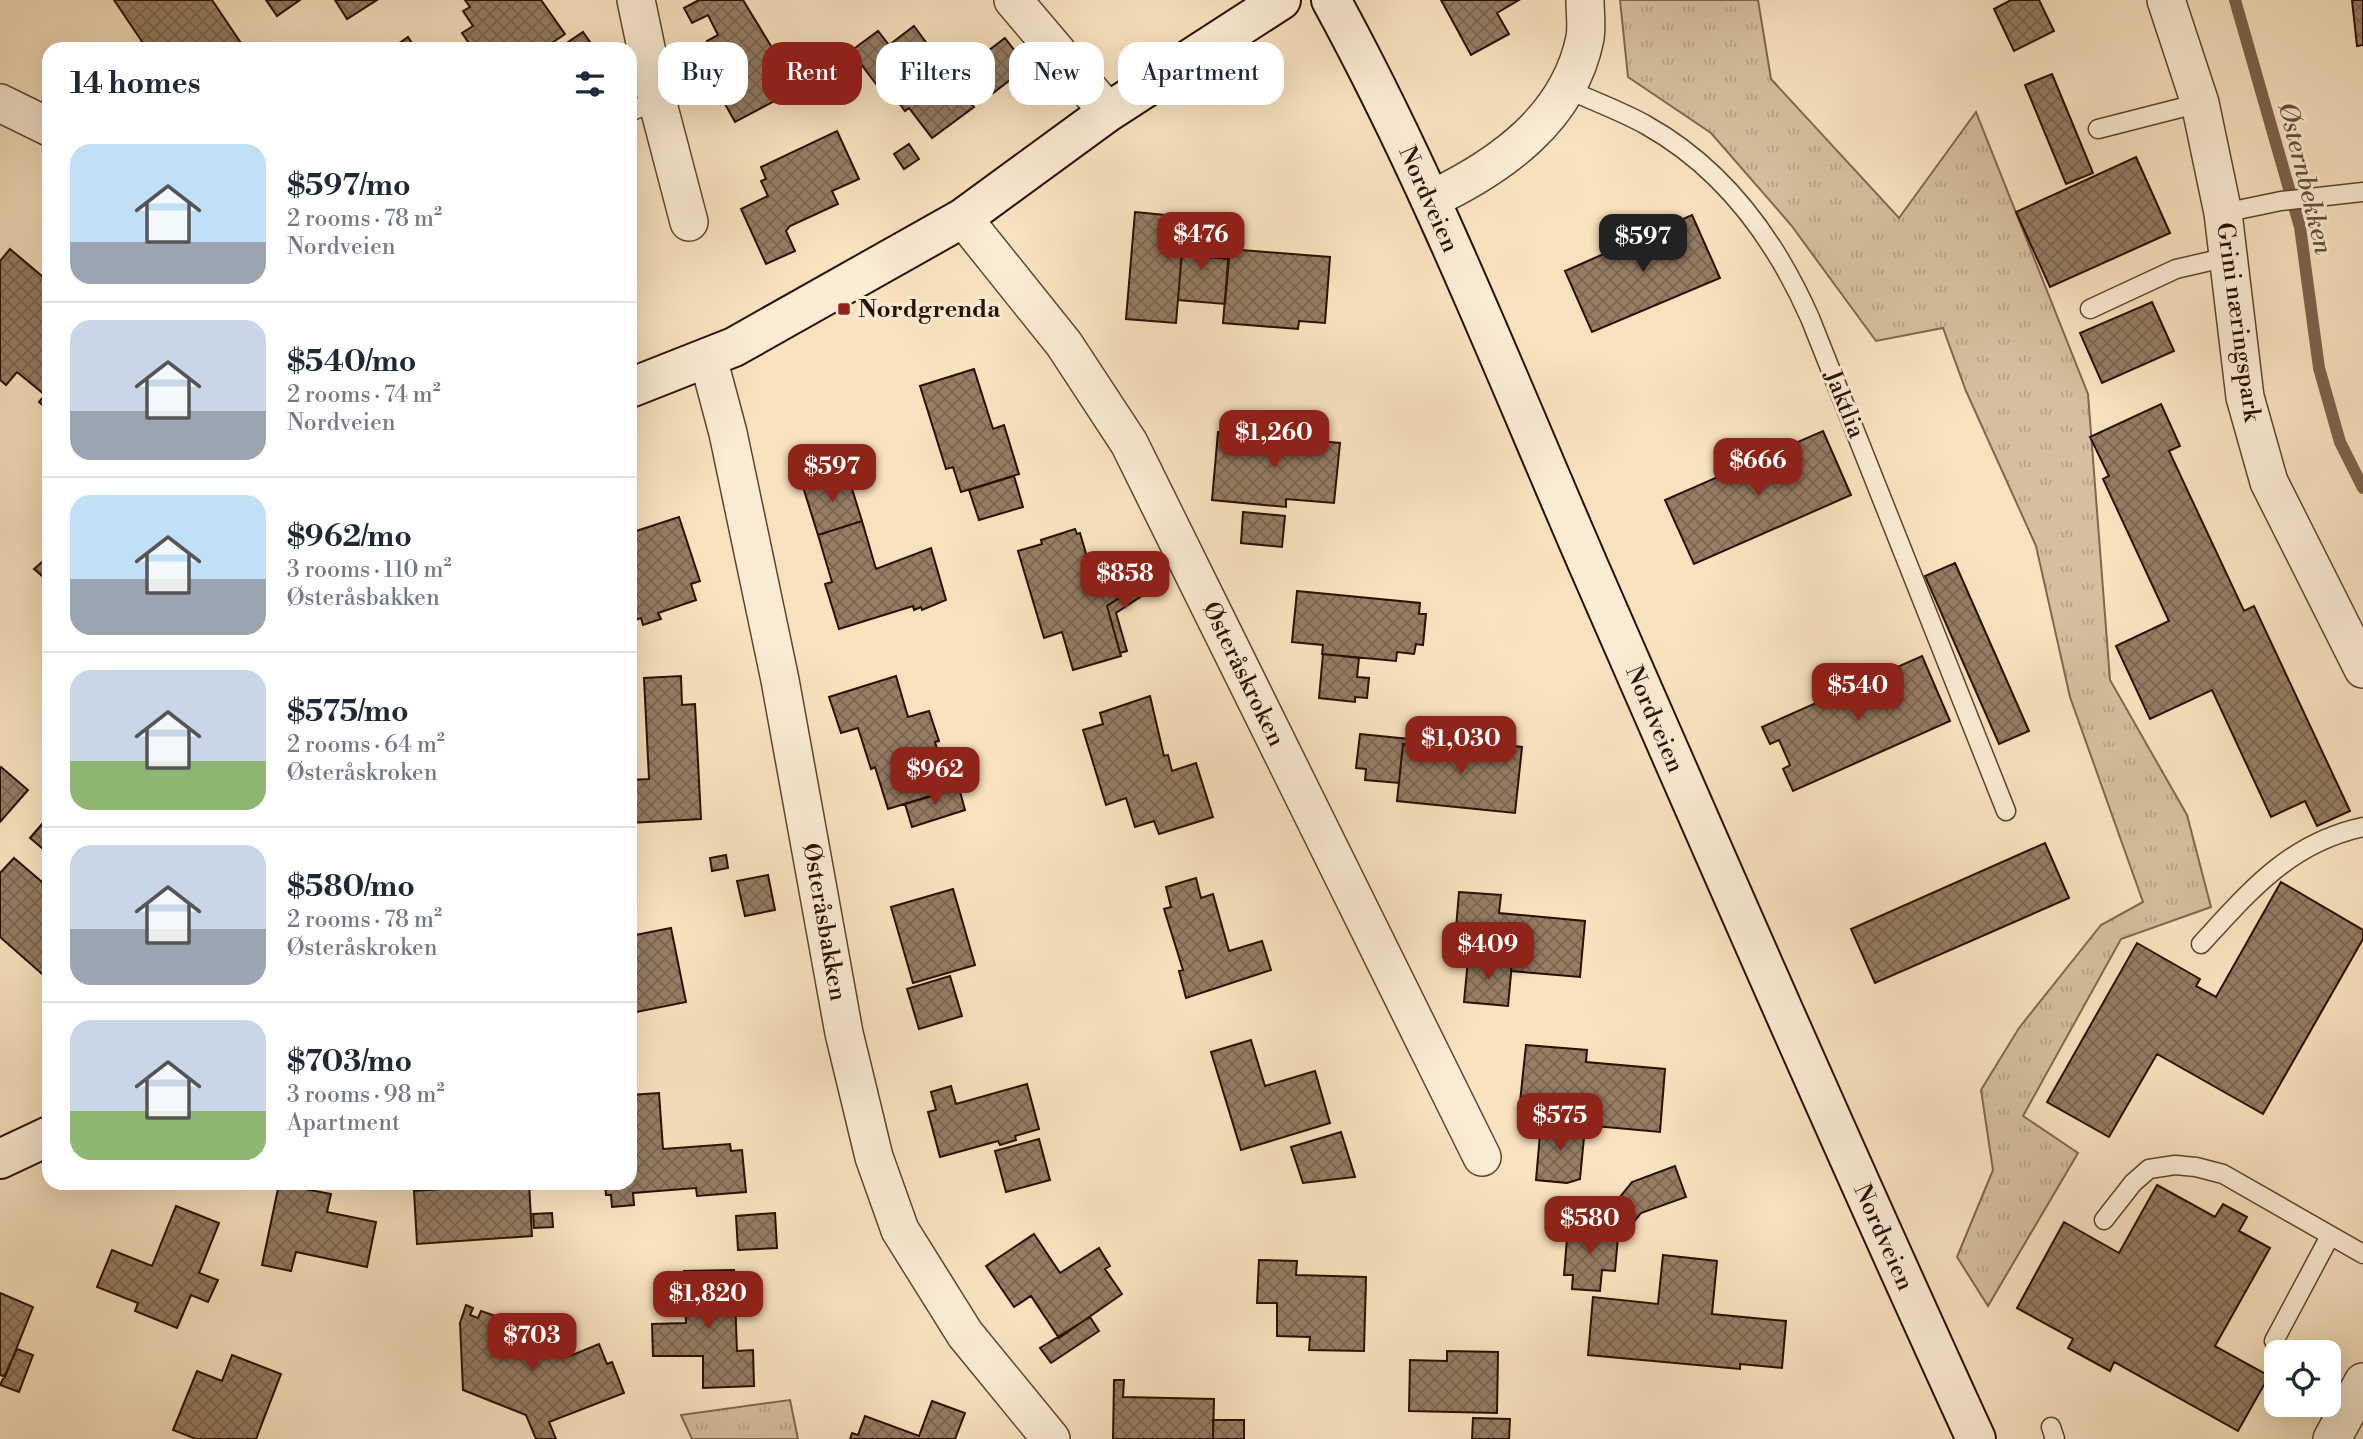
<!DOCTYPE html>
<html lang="en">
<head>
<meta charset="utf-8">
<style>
	:root { --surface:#fff; --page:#f6f6f7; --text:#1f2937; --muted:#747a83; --line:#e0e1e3; --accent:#8f2418 }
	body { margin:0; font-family:"Libre Bodoni",serif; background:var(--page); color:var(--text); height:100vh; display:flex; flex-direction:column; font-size:26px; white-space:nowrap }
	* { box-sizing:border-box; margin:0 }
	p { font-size:23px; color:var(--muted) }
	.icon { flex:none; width:38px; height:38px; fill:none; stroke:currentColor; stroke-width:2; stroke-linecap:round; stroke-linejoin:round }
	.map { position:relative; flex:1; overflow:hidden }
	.sheet { position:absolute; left:42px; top:42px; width:595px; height:1148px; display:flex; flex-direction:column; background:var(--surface); border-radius:21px; box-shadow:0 7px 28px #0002 }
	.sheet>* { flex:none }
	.top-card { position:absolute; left:658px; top:42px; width:665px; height:63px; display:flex; gap:14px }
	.buttons { position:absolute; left:2264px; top:1340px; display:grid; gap:14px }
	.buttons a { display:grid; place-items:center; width:77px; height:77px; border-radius:14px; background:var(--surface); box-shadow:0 7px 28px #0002; font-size:35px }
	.price { position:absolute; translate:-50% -60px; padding:0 16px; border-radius:14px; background:var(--accent); color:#fff; font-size:23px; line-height:46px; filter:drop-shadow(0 2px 4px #0008) }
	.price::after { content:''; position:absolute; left:50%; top:42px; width:21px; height:16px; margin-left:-10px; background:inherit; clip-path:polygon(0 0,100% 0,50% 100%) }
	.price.current { background:#222; color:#fff }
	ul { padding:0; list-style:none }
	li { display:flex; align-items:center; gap:21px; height:175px; padding:0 28px }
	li+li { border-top:2px solid var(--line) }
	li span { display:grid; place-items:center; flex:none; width:196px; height:140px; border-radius:21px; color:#555 }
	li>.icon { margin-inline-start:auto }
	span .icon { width:84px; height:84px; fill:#fffc; stroke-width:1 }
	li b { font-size:30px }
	h2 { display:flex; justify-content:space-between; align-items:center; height:84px; padding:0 28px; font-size:30px }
	.pill { padding:0 24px; border-radius:21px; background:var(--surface); box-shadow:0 7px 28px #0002; font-size:24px; line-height:63px }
	.pill.current { background:var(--accent); color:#fff }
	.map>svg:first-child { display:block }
	.grass { fill:url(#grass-tufts); stroke:#806750; stroke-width:2 }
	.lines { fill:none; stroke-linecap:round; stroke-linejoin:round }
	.stream { stroke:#7d634d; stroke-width:12 }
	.building { fill:url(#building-cross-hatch); stroke:#2b0f02; stroke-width:2 }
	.lane-casing { stroke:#5e4431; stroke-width:21 }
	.street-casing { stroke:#5e4431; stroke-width:40 }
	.secondary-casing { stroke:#2b0f02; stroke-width:42 }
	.lane { stroke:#fbedd5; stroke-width:18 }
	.street { stroke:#fbedd5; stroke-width:37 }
	.secondary { stroke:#fbedd5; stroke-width:38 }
	.poi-dot { fill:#8f2418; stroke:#fbedd5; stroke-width:2.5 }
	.labels { text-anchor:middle; stroke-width:6; stroke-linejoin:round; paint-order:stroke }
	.street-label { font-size:24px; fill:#2b0f02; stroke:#fbedd5 }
	.poi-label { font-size:24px; font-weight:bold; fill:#2b0f02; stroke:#fbedd5; text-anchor:start }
	.water-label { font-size:26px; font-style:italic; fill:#684e3a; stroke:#fbedd5 }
</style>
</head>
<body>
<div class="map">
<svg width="2363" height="1439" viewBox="0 0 2363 1439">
	<defs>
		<pattern id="grass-tufts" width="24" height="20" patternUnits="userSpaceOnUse" patternTransform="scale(1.75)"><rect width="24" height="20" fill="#d6bf9f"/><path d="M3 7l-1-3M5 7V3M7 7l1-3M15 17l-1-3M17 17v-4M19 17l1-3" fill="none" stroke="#b8a387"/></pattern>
		<pattern id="building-cross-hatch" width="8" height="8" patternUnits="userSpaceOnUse" patternTransform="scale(1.75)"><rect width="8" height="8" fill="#967d64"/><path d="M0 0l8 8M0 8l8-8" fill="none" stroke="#7b6550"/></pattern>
	</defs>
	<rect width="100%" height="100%" fill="#f9e3bf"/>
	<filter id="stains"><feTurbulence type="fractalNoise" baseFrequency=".00286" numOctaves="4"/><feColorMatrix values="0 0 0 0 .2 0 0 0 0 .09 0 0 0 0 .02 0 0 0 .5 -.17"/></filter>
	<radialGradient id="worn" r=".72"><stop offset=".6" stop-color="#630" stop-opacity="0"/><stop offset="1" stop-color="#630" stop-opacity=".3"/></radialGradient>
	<path class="grass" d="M 1620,0 L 1758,0 L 1771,79 L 1899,218 L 1976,112 L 2088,394 L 2110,680 L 2187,815 L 2211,907 L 2121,939 L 2023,1116 L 2078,1153 L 1988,1306 L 1957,1257 L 1993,1170 L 1981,1090 L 2019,1028 L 2101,925 L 2143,902 L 2070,697 L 2036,546 L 1966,391 L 1943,328 L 1876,341 L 1791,225 L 1711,133 L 1628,77 Z
		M 790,1400 L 798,1439 L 692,1439 L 681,1415 Z"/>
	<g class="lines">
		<path class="stream" d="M 2235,0 L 2300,227 L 2319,368 L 2340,442 L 2363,488"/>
	</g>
	<path class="building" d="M 114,0 L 212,0 L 245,49 L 147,49 Z
		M 266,0 L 300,0 L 277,16 Z
		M 335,0 L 377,0 L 347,19 Z
		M 465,0 L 541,0 L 565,34 L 543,49 L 473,49 L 462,33 L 473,26 L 463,11 L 470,7 Z
		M 699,0 L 743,0 L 774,51 L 778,49 L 795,79 L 791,82 L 795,90 L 735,122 L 709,75 L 717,70 L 707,41 L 718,35 L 708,15 L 692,23 L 684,8 Z
		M 1441,0 L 1519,0 L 1497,13 L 1509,34 L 1471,55 Z
		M 2011,0 L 2039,0 L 2054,31 L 2014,51 L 1994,9 Z
		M 2352,0 L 2363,0 L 2363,45 L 2357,46 Z
		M 914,26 L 974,107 L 932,138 L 909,108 L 905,111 L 882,80 L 876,84 L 851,51 L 878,31 L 889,45 Z
		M 583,32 L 595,49 L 558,49 Z
		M 408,37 L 416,49 L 391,49 Z
		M 1005,38 L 1027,67 L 993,93 L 971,64 Z
		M 2052,74 L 2093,173 L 2066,184 L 2025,85 Z
		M 837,131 L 859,179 L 832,191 L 838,204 L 790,226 L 786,231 L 795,251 L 766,264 L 741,209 L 768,196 L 761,181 L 766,179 L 761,167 Z
		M 909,144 L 919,159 L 904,169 L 894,154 Z
		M 2136,157 L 2170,233 L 2050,287 L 2016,212 Z
		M 1135,212 L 1185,217 L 1176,323 L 1126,319 Z
		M 1692,215 L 1720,278 L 1592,332 L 1565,271 Z
		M 1184,223 L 1200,224 L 1197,256 L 1229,259 L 1225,304 L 1178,300 Z
		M 10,249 L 49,282 L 49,411 L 39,402 L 45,395 L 17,372 L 6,385 L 0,380 L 0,261 Z
		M 1229,249 L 1330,257 L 1325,323 L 1299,321 L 1298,329 L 1223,323 Z
		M 2152,302 L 2174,351 L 2102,383 L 2080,333 Z
		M 974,369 L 993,429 L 1004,425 L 1019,474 L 961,492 L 953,467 L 946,469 L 920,386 Z
		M 2161,404 L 2180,446 L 2169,451 L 2244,611 L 2254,606 L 2350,811 L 2317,826 L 2305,801 L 2271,817 L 2212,690 L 2150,719 L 2116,646 L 2169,621 L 2103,479 L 2109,476 L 2090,437 Z
		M 1823,431 L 1851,495 L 1694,564 L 1665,500 Z
		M 1218,432 L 1340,443 L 1334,503 L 1286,499 L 1286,507 L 1212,500 Z
		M 847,473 L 862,521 L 818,535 L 803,487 Z
		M 1014,476 L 1023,507 L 979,520 L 969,490 Z
		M 1243,512 L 1285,516 L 1282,547 L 1241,543 Z
		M 679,517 L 700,581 L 691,584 L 696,600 L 658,613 L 661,619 L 643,625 L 641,618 L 630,622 L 630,533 Z
		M 862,521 L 876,569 L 931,548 L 946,600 L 922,610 L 921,607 L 914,610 L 913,606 L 839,629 L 825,584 L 832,582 L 818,535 Z
		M 1075,529 L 1077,534 L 1080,533 L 1094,581 L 1132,557 L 1147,580 L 1107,606 L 1121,656 L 1073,670 L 1062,632 L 1044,638 L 1018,551 L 1042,544 L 1041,540 Z
		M 49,556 L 49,582 L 34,569 Z
		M 1955,563 L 2029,731 L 1999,744 L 1925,576 Z
		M 1145,581 L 1151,590 L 1116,613 L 1127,651 L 1120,653 L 1107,606 Z
		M 1297,591 L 1420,603 L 1419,614 L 1426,614 L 1423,645 L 1416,644 L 1414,654 L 1397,652 L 1396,661 L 1322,654 L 1323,645 L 1292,642 Z
		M 1323,654 L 1359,658 L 1357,677 L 1369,678 L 1367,698 L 1355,697 L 1355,702 L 1319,698 Z
		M 1922,656 L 1950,721 L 1793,791 L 1783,769 L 1790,765 L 1779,740 L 1770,744 L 1762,727 Z
		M 681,676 L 682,705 L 695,704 L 701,819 L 630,823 L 630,780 L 649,779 L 644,678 Z
		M 896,676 L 908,717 L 929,711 L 939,741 L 935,742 L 950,790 L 888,809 L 875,767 L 871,769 L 858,728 L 841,733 L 829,697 Z
		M 1150,696 L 1164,756 L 1168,755 L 1172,771 L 1196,763 L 1213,817 L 1159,834 L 1154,821 L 1135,827 L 1126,798 L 1106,805 L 1083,730 L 1103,724 L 1100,713 Z
		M 1360,734 L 1409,739 L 1408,745 L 1403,744 L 1399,783 L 1365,780 L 1366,769 L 1356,768 Z
		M 1455,740 L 1522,747 L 1515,813 L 1397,801 L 1403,744 L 1454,749 Z
		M 1,767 L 28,790 L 0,822 L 0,768 Z
		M 959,788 L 965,810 L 912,827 L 905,804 Z
		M 49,816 L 49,854 L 30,838 Z
		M 2045,843 L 2069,898 L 1875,983 L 1851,929 Z
		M 726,855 L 728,868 L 712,871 L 710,858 Z
		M 14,858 L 49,888 L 49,980 L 0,937 L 0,873 Z
		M 768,875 L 775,910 L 745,916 L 737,881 Z
		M 1196,878 L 1201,898 L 1213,894 L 1229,951 L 1262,941 L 1271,970 L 1186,998 L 1179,971 L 1183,970 L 1164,909 L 1171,907 L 1166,887 Z
		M 2281,882 L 2363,930 L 2363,939 L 2263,1114 L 2157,1054 L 2109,1137 L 2047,1102 L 2137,943 L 2200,979 L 2196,986 L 2216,997 Z
		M 953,889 L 975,965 L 913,983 L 891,907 Z
		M 1459,892 L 1501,895 L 1499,913 L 1585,921 L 1580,977 L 1511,971 L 1512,963 L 1468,959 L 1467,967 L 1453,965 Z
		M 671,928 L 686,1002 L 631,1013 L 630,1016 L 630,936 Z
		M 1468,959 L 1512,963 L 1508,1006 L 1464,1002 Z
		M 950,976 L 962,1016 L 919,1029 L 907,989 Z
		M 1251,1040 L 1265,1086 L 1315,1071 L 1330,1123 L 1241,1150 L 1211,1052 Z
		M 1526,1045 L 1587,1050 L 1586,1062 L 1665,1069 L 1660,1132 L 1562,1123 L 1563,1106 L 1520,1102 Z
		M 1027,1084 L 1039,1129 L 1015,1136 L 1016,1140 L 1000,1145 L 998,1141 L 940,1157 L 928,1112 L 936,1110 L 931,1092 L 951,1086 L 956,1104 Z
		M 659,1093 L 663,1149 L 730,1144 L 731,1151 L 742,1150 L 746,1192 L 697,1196 L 696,1188 L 633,1193 L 634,1205 L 612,1207 L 611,1195 L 606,1195 L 605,1183 L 630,1183 L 630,1095 Z
		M 1541,1123 L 1585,1127 L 1580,1179 L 1567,1183 L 1536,1180 Z
		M 1341,1132 L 1355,1177 L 1303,1183 L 1291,1147 Z
		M 1039,1139 L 1050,1180 L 1006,1192 L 995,1151 Z
		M 1675,1166 L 1686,1197 L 1641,1213 L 1632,1224 L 1611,1208 L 1632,1182 Z
		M 529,1183 L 532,1236 L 417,1244 L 414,1191 Z
		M 279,1184 L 331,1194 L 327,1212 L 376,1222 L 367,1267 L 296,1252 L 291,1271 L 262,1265 Z
		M 2157,1185 L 2215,1217 L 2223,1204 L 2247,1217 L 2239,1231 L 2270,1248 L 2215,1346 L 2269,1376 L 2238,1431 L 2114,1362 L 2110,1371 L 2068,1348 L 2073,1339 L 2017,1308 L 2064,1222 L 2119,1253 Z
		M 176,1206 L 219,1223 L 199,1273 L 218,1280 L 208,1302 L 191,1295 L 177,1328 L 135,1311 L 138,1303 L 97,1287 L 112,1250 L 152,1266 Z
		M 552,1213 L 553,1227 L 534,1228 L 533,1214 Z
		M 775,1213 L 777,1248 L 738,1250 L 736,1216 Z
		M 1568,1226 L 1614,1229 L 1614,1237 L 1618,1237 L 1615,1271 L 1602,1270 L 1600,1291 L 1572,1289 L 1573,1275 L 1564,1275 Z
		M 1034,1234 L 1060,1273 L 1099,1248 L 1110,1266 L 1105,1269 L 1122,1294 L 1059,1338 L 1031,1296 L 1014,1307 L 986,1266 Z
		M 1663,1255 L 1717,1261 L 1712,1314 L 1786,1321 L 1782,1368 L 1740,1364 L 1740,1369 L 1588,1355 L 1593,1297 L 1658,1304 Z
		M 1259,1260 L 1297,1261 L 1296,1275 L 1366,1277 L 1364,1351 L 1309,1350 L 1310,1337 L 1277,1336 L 1277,1303 L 1257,1303 Z
		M 734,1270 L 737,1351 L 753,1350 L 754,1386 L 703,1388 L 703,1356 L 653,1356 L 652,1324 L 686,1323 L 684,1271 Z
		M 0,1293 L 33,1307 L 5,1377 L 0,1375 Z
		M 466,1305 L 473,1308 L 470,1315 L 478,1318 L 481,1311 L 499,1317 L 492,1336 L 497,1338 L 502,1327 L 561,1348 L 565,1358 L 599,1344 L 607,1364 L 612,1362 L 624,1393 L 549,1422 L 556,1439 L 536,1439 L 526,1415 L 463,1390 L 460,1323 Z
		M 1090,1317 L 1099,1331 L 1051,1363 L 1040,1348 Z
		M 17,1349 L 33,1355 L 19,1392 L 0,1385 Z
		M 1447,1351 L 1498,1352 L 1497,1413 L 1409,1411 L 1410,1360 L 1447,1361 Z
		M 232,1355 L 281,1374 L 256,1439 L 196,1439 L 173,1430 L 197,1371 L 222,1381 Z
		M 1114,1380 L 1124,1380 L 1123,1397 L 1214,1399 L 1213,1439 L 1113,1439 Z
		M 932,1401 L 965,1413 L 955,1439 L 850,1439 L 852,1433 L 858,1435 L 865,1416 L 919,1436 Z
		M 1473,1418 L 1510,1419 L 1509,1439 L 1472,1439 Z
		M 1213,1420 L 1244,1420 L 1244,1439 L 1213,1439 Z"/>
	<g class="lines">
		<g class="lane-casing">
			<path id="lane" d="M 1567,89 C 1593,101 1621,111 1646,125 C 1723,168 1775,239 1810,318 L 2006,811
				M 630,112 L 657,100
				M 2098,129 L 2200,103
				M 2223,213 L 2281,201 L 2363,192
				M 2090,309 L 2176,269 L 2228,257
				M 2201,944 C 2250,891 2289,843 2363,827
				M 2104,1220 L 2133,1183 L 2149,1169 L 2175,1165 L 2196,1167 L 2223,1174 L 2363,1254
				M 2274,1341 L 2330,1236
				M 2051,1427 L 2055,1439"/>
		</g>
		<g class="street-casing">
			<path id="street" d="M 636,0 L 657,100 L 689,222
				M 1013,0 L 1108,112
				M 2166,0 L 2200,103 L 2223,213 L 2245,397 L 2269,482 L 2363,669
				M 0,103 L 49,127
				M 1432,199 C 1501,166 1569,118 1585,38 C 1587,26 1585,12 1585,0
				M 963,218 L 1064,344 L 1129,443 L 1482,1157
				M 708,358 L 728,433 L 780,680 L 844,1033 L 874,1157 L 900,1230 L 965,1334 L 1051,1439
				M 2332,1439 L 2363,1382"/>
		</g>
		<g class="secondary-casing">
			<path id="secondary" d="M 1331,0 C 1431,183 1507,378 1590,569 C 1717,860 1844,1151 1976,1439
				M 630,388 L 734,347 L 963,218 L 1108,112 L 1281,0
				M 0,1159 L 49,1136"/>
		</g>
		<use href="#lane" class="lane"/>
		<use href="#street" class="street"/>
		<use href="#secondary" class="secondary"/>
	</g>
	<rect class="poi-dot" x="837" y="302" width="14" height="14" rx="3.5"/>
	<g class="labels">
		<g class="street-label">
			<text transform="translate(1429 199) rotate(66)" y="8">Nordveien</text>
			<text transform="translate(2239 322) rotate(82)" y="8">Grini næringspark</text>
			<text transform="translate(1845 404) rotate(68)" y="8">Jaktlia</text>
			<text transform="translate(1244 674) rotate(64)" y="8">Østeråskroken</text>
			<text transform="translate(1655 719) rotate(67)" y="8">Nordveien</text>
			<text transform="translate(825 922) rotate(80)" y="8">Østeråsbakken</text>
			<text transform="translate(1884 1237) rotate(66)" y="8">Nordveien</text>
		</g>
		<g class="poi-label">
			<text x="858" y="317">Nordgrenda</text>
		</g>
		<g class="water-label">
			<text transform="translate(2306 178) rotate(76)" y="9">Østernbekken</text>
		</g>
	</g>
	<rect width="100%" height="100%" filter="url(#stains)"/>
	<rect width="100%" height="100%" fill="url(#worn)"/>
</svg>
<div class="buttons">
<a><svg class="icon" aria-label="locate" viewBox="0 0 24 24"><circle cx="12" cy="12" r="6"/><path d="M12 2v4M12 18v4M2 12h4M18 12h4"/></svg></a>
</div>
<b class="price" style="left:1201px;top:272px">$476</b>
<b class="price current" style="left:1643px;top:274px">$597</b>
<b class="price" style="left:1274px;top:470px">$1,260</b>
<b class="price" style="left:1758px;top:498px">$666</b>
<b class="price" style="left:832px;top:504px">$597</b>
<b class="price" style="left:1125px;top:611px">$858</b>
<b class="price" style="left:1858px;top:723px">$540</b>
<b class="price" style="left:1461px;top:776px">$1,030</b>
<b class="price" style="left:935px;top:807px">$962</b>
<b class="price" style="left:1488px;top:982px">$409</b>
<b class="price" style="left:1560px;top:1153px">$575</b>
<b class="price" style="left:1590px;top:1256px">$580</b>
<b class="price" style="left:708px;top:1331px">$1,820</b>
<b class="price" style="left:532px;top:1373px">$703</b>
<div class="top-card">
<a class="pill">Buy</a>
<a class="pill current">Rent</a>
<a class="pill">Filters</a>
<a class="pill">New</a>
<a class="pill">Apartment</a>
</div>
<section class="sheet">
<h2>14 homes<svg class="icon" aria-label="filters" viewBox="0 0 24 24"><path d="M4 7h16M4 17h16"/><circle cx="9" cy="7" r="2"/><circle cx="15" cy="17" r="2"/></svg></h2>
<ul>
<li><span style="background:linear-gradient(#bfe0f5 70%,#9aa5b1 0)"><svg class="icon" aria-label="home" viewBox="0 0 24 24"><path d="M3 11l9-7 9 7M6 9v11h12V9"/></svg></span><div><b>$597/mo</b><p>2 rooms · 78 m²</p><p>Nordveien</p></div></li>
<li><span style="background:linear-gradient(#c9d6e8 65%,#9aa5b1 0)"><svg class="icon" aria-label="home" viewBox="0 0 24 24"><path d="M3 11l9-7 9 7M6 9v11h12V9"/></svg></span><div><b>$540/mo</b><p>2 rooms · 74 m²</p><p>Nordveien</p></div></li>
<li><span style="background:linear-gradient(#bfe0f5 60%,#9aa5b1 0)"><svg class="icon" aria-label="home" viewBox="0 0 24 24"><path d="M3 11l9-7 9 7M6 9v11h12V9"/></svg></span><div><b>$962/mo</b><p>3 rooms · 110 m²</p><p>Østeråsbakken</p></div></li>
<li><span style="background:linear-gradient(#c9d6e8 65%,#8fb573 0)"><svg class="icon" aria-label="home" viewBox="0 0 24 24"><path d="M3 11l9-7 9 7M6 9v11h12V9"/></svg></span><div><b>$575/mo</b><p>2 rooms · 64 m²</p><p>Østeråskroken</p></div></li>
<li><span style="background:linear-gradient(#c9d6e8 60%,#9aa5b1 0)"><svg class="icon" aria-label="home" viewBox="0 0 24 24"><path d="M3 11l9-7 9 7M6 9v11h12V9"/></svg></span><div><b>$580/mo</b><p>2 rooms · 78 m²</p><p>Østeråskroken</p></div></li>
<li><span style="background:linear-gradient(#c9d6e8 65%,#8fb573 0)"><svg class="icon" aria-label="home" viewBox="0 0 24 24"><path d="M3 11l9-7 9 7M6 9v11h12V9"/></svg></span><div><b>$703/mo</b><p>3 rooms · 98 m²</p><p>Apartment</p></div></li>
</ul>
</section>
</div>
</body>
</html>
